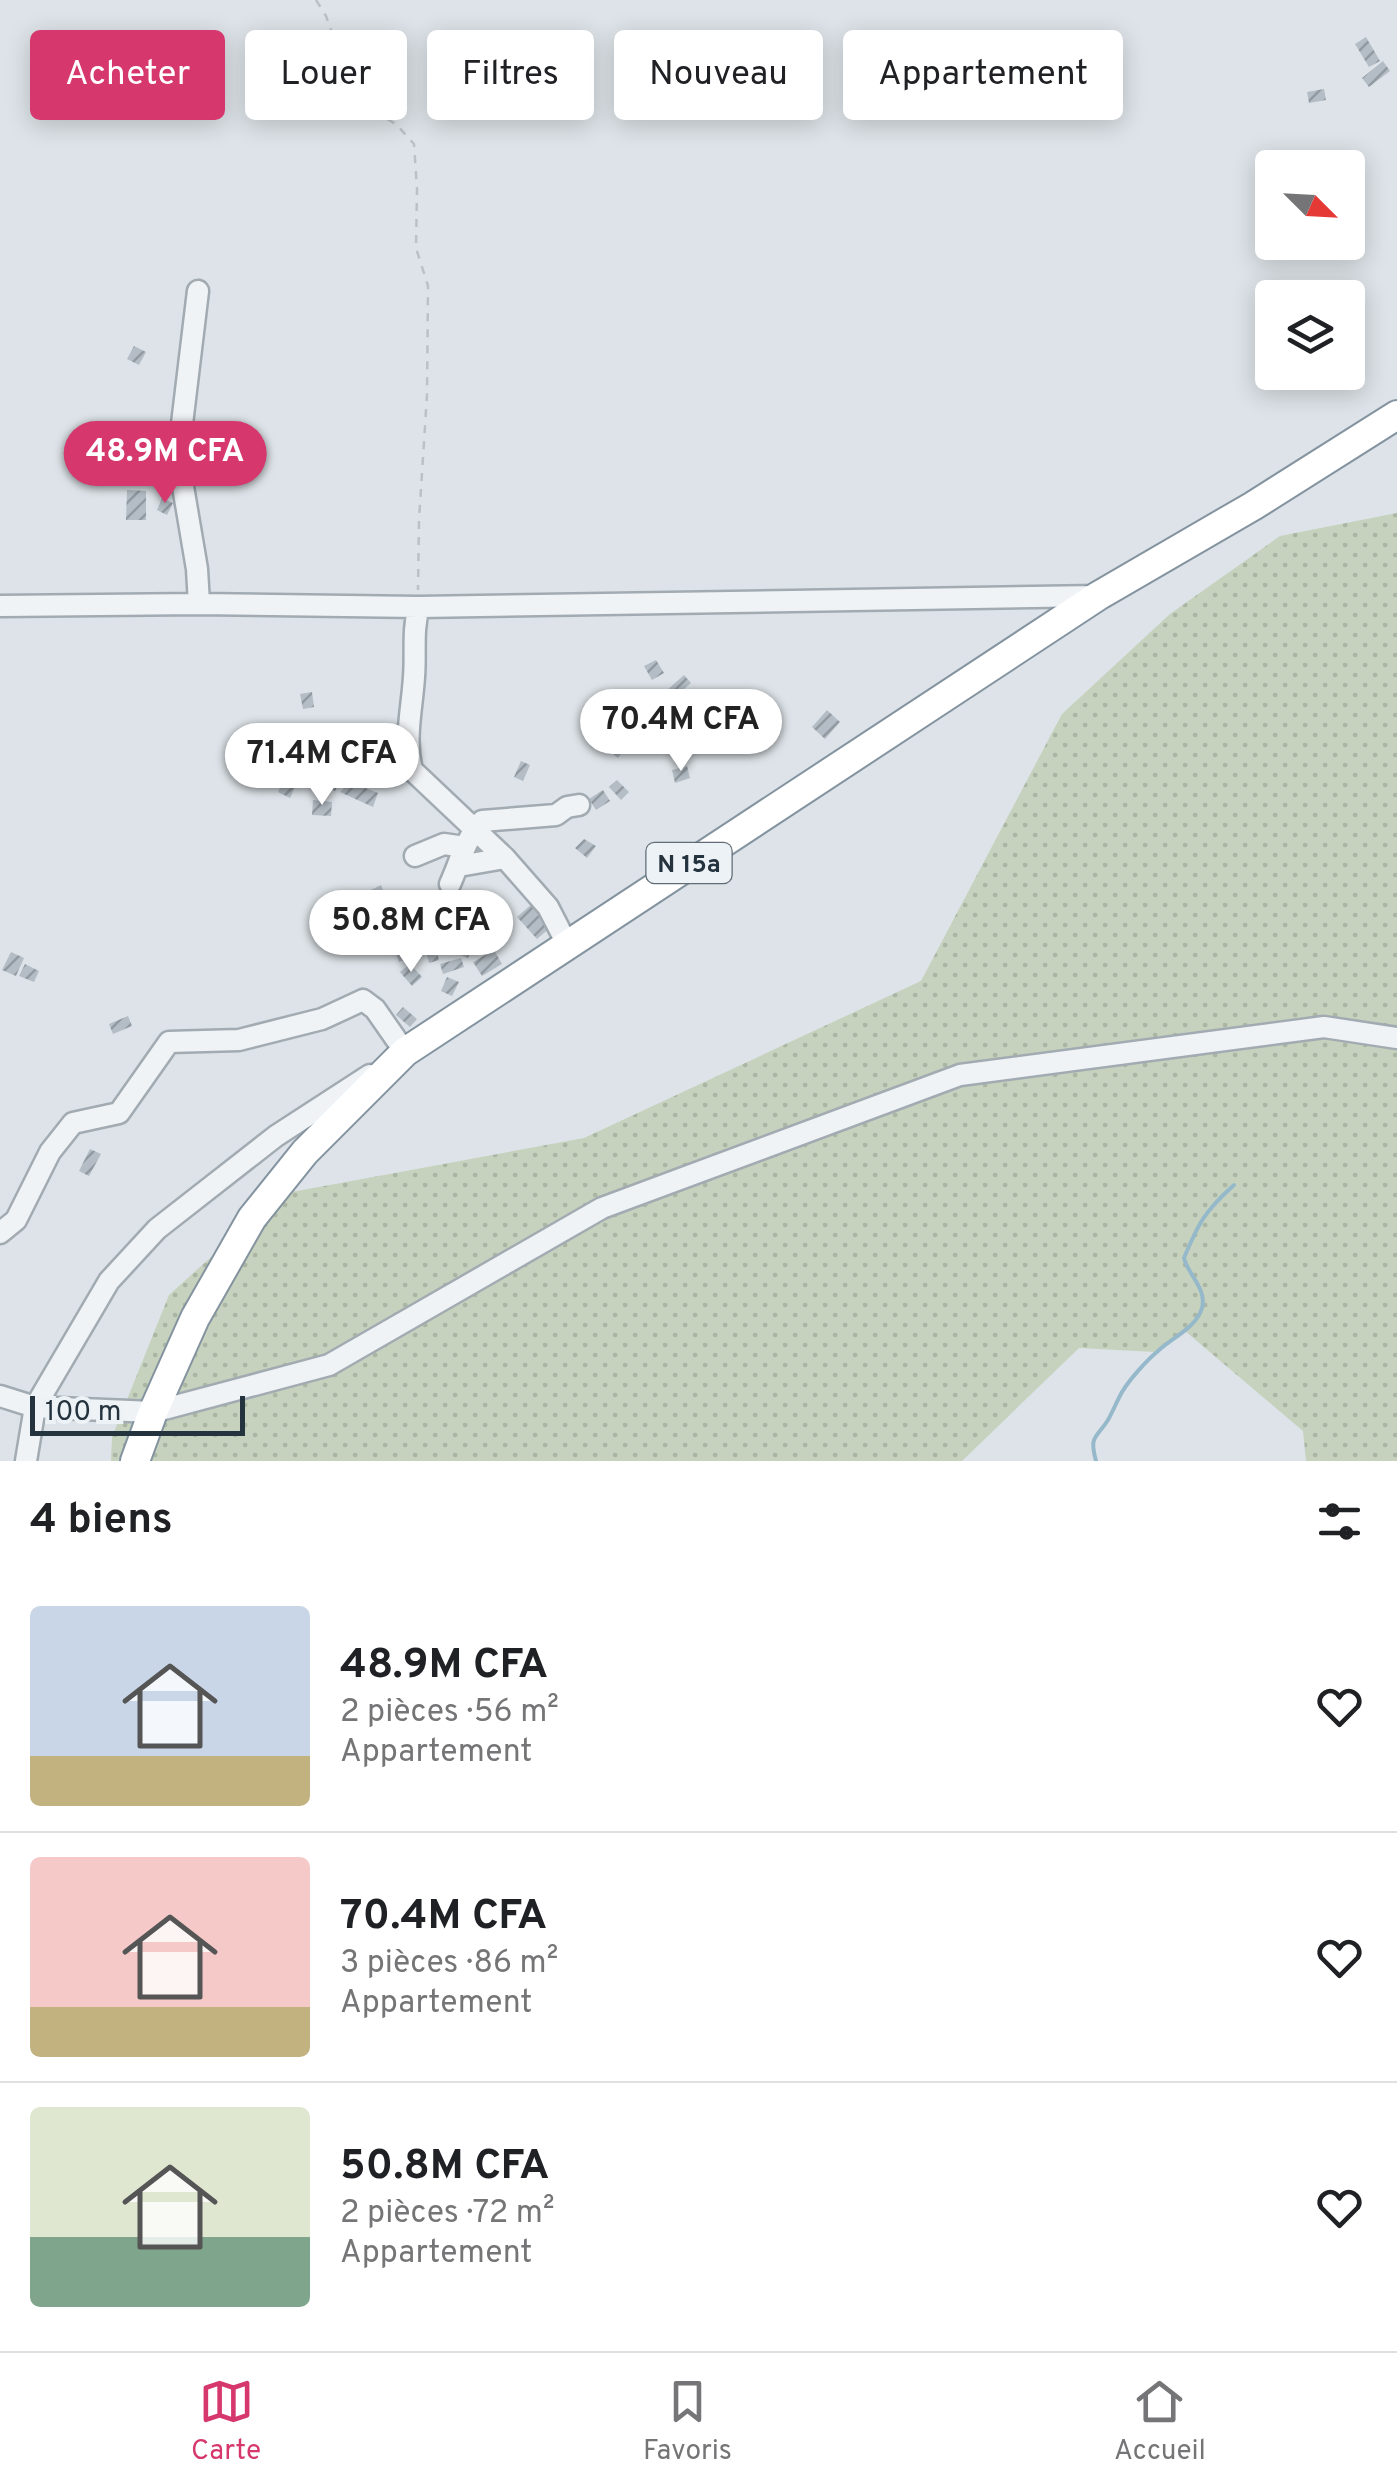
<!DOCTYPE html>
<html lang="fr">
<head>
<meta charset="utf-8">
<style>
	:root { --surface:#fff; --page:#f6f6f6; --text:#202124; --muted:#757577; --line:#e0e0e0; --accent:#d6386d }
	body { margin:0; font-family:Overpass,sans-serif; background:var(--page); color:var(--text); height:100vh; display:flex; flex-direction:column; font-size:38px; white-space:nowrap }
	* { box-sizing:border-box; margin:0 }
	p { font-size:32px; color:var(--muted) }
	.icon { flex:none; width:55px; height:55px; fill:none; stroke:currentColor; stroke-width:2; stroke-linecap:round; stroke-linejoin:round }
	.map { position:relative; height:1461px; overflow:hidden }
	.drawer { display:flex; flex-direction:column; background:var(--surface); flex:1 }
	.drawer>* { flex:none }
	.hud { position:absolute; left:30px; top:30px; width:1338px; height:90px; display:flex; gap:20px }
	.needle { width:65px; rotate:114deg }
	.controls { position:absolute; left:1255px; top:150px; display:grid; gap:20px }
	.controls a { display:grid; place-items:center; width:110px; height:110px; border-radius:10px; background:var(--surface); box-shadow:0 5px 25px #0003; font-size:50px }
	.scale { position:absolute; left:30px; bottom:25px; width:215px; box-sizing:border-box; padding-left:10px; border:5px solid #25333f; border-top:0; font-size:28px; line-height:35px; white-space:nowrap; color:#25333f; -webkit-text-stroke:8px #ecf2f5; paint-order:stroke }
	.price { position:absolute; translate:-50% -85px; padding:0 22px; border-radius:35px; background:#fff; color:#222; font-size:32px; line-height:65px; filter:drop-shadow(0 2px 5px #0008) }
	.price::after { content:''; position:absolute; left:50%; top:60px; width:30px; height:22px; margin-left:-15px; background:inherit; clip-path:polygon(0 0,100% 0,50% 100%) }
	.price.on { background:var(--accent); color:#fff }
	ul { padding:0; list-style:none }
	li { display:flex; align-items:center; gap:30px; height:250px; padding:0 30px }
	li+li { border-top:2px solid var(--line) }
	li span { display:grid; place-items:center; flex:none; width:280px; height:200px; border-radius:10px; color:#555 }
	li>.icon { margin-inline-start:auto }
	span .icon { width:120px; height:120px; fill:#fffc; stroke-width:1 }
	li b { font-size:42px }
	h2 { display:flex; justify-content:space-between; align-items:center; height:120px; padding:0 30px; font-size:42px }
	.tag { padding:0 35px; border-radius:10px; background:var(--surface); box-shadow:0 5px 25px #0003; font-size:35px; line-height:90px }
	.tag.on { background:var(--accent); color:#fff }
	.dock { display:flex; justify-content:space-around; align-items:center; height:140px; border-top:2px solid var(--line); background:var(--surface); font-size:28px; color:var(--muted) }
	.dock a { display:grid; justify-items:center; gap:5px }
	.dock .on { color:var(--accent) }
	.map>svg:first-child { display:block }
	.grass { fill:url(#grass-dots) }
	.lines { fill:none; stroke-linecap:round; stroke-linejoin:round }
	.stream { stroke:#95b9cb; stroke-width:4 }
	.building { fill:url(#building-hatch) }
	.minor-casing { stroke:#a2abb2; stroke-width:25 }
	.highway-casing { stroke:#83939f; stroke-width:32 }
	.path { stroke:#bbc1c6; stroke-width:2.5; stroke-dasharray:8 8; stroke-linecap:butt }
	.minor { stroke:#f0f3f6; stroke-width:20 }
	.highway { stroke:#fff; stroke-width:28 }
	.labels { text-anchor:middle; stroke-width:8; stroke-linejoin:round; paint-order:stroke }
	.shield { fill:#ecf2f5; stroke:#616c76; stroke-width:2.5 }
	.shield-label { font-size:25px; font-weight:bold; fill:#25333f }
</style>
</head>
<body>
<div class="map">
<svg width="1397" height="1461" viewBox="0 0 1397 1461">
	<defs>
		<pattern id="grass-dots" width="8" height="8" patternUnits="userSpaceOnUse" patternTransform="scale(2.5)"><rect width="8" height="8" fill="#c6d2bd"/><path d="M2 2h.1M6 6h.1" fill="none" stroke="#aab5a4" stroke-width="1.8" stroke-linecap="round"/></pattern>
		<pattern id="building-hatch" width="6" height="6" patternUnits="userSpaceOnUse" patternTransform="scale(2.5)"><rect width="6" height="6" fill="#b4bdc5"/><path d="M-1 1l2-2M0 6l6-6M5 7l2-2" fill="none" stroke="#929aa1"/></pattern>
	</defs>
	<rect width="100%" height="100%" fill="#dde3e8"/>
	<path class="grass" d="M 1397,513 L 1397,1461 L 1306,1461 L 1303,1431 L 1185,1331 L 1156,1352 L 1079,1348 L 962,1461 L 111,1461 L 112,1437 L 169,1295 L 281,1194 L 584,1138 L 921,981 L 1062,714 L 1170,614 L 1280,536 Z"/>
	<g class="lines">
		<path class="stream" d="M 1096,1461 C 1089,1435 1096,1439 1108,1420 C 1113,1411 1117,1401 1122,1392 C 1130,1379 1146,1361 1158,1351 C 1173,1337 1196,1328 1202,1308 C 1207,1288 1188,1275 1184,1258 C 1199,1222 1205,1211 1234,1185"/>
	</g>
	<path class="building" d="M 1366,37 L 1380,61 L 1369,67 L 1355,44 Z
		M 1383,61 L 1390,71 L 1369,87 L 1362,78 Z
		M 1324,89 L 1326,100 L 1309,103 L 1307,92 Z
		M 134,346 L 146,352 L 139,365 L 127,359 Z
		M 127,490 L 146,491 L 146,520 L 126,520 Z
		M 162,498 L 173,503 L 167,515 L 157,510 Z
		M 656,660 L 664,673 L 652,680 L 644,666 Z
		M 684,675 L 691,683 L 672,700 L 665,692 Z
		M 312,692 L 314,707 L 303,709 L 300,694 Z
		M 827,710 L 840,722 L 825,739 L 812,727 Z
		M 395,732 L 400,755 L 382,758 L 379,735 Z
		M 621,734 L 630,741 L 618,758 L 609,751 Z
		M 300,740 L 322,750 L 316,762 L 295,753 Z
		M 257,756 L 266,759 L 263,766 L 270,769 L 266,779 L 251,769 Z
		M 521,761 L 530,765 L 523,781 L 514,777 Z
		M 282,766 L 296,773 L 290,786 L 295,787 L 290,798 L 278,792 L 283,781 L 277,778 Z
		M 687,766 L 690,778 L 675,783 L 672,770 Z
		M 322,772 L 340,781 L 335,791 L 329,788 L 326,793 L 314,787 Z
		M 617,780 L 629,792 L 621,800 L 609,787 Z
		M 350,782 L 378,793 L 373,807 L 340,792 Z
		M 603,790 L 610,801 L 596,810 L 589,799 Z
		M 313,800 L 332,802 L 331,816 L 312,815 Z
		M 584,839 L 596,846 L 587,858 L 575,848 Z
		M 381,885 L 387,901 L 379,906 L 371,890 Z
		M 340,895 L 354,904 L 340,925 L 326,916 Z
		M 533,903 L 552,926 L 537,939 L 517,917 Z
		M 488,907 L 499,912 L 494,924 L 482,920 Z
		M 421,909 L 428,922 L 416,929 L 409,916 Z
		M 386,914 L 393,926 L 384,932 L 387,936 L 379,941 L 368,925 Z
		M 448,932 L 474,942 L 468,958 L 442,948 Z
		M 417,940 L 422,954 L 408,962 L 407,959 L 399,962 L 395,951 Z
		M 435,945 L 439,960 L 429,963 L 425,948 Z
		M 494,950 L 502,964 L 482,976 L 473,962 Z
		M 11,952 L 24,958 L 16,976 L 2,970 Z
		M 461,958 L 464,967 L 443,974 L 440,964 Z
		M 25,964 L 39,971 L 34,982 L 19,976 Z
		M 410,964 L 422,977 L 412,986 L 400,972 Z
		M 447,977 L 459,982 L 452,996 L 441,991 Z
		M 403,1007 L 417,1019 L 410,1027 L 396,1015 Z
		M 128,1016 L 132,1026 L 113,1034 L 109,1024 Z
		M 90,1149 L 101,1154 L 89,1176 L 79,1171 Z"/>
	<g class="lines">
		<g class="minor-casing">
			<path id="minor" d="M 198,291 L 178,457 L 197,569 L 199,604
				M 0,606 L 199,604 L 419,607 L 1098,596
				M 419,607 C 412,630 416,653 414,677 C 412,709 404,739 412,770 L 505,858 L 548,907 L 567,944
				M 415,856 L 444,844 L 465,847
				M 459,866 L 505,858
				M 450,884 C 460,862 465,839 482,821 L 556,815 L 567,807 L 579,805
				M 0,1233 L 16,1220 L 50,1152 L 73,1123 L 119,1113 L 169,1042 L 239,1040 L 322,1019 L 363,1000 L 375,1009 L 405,1052 L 394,1059
				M 0,1396 L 35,1407 L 153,1412 L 329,1365 L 602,1208 L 960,1075 L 1324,1027 L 1397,1038
				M 26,1461 L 35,1407 L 109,1281 L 157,1229 L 276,1136 L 370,1075"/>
		</g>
		<g class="highway-casing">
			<path id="highway" d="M 135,1461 L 153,1412 L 195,1318 L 252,1218 L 305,1152 L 405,1052 L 1098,596 L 1253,506 L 1397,415"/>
		</g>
		<path class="path" d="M 316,0 L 326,16 L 345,70 L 362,105 L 396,124 L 414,144 L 417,189 L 416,248 L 428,286 L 427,395 L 419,520 L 418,590"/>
		<use href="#minor" class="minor"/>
		<use href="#highway" class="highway"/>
	</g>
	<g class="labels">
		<rect class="shield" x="646.5" y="843" width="85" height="40" rx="8"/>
		<g class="shield-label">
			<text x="689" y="872">N 15a</text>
		</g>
	</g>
</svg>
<div class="controls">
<a><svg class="needle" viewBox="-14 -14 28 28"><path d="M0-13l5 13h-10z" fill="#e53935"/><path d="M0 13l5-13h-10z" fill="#757577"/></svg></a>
<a><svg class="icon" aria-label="layers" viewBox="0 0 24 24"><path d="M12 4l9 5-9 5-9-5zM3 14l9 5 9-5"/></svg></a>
</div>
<div class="scale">100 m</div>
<b class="price on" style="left:165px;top:506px">48.9M CFA</b>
<b class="price" style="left:681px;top:774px">70.4M CFA</b>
<b class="price" style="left:322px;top:808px">71.4M CFA</b>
<b class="price" style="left:411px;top:975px">50.8M CFA</b>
<div class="hud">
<a class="tag on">Acheter</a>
<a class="tag">Louer</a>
<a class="tag">Filtres</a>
<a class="tag">Nouveau</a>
<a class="tag">Appartement</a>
</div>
</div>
<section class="drawer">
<h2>4 biens<svg class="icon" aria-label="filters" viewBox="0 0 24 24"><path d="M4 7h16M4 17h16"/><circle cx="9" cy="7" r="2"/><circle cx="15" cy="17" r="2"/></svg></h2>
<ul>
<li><span style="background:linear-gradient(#c9d6e8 75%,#c2b280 0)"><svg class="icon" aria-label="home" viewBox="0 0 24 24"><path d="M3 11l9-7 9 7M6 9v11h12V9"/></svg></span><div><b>48.9M CFA</b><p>2 pièces · 56 m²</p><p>Appartement</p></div><svg class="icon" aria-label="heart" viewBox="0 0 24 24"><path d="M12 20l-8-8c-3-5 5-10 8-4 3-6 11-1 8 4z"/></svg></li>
<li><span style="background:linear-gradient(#f6c9c9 75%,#c2b280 0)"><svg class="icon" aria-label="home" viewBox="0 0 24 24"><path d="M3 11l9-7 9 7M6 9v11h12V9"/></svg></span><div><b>70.4M CFA</b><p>3 pièces · 86 m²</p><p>Appartement</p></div><svg class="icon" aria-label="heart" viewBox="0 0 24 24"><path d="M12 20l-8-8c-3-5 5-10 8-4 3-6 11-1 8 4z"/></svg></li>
<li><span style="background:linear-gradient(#dfe7d0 65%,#7fa58c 0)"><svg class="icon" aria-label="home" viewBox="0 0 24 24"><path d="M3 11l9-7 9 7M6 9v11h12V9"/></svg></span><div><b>50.8M CFA</b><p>2 pièces · 72 m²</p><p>Appartement</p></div><svg class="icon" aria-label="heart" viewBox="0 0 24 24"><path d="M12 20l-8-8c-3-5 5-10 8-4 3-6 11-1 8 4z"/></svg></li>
</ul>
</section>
<nav class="dock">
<a class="on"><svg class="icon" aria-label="map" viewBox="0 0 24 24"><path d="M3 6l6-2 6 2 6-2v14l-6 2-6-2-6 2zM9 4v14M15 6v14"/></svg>Carte</a>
<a><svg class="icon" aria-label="saved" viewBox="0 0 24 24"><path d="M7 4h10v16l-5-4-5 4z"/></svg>Favoris</a>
<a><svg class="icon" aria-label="home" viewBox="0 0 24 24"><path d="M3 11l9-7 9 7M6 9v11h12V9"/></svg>Accueil</a>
</nav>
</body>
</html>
